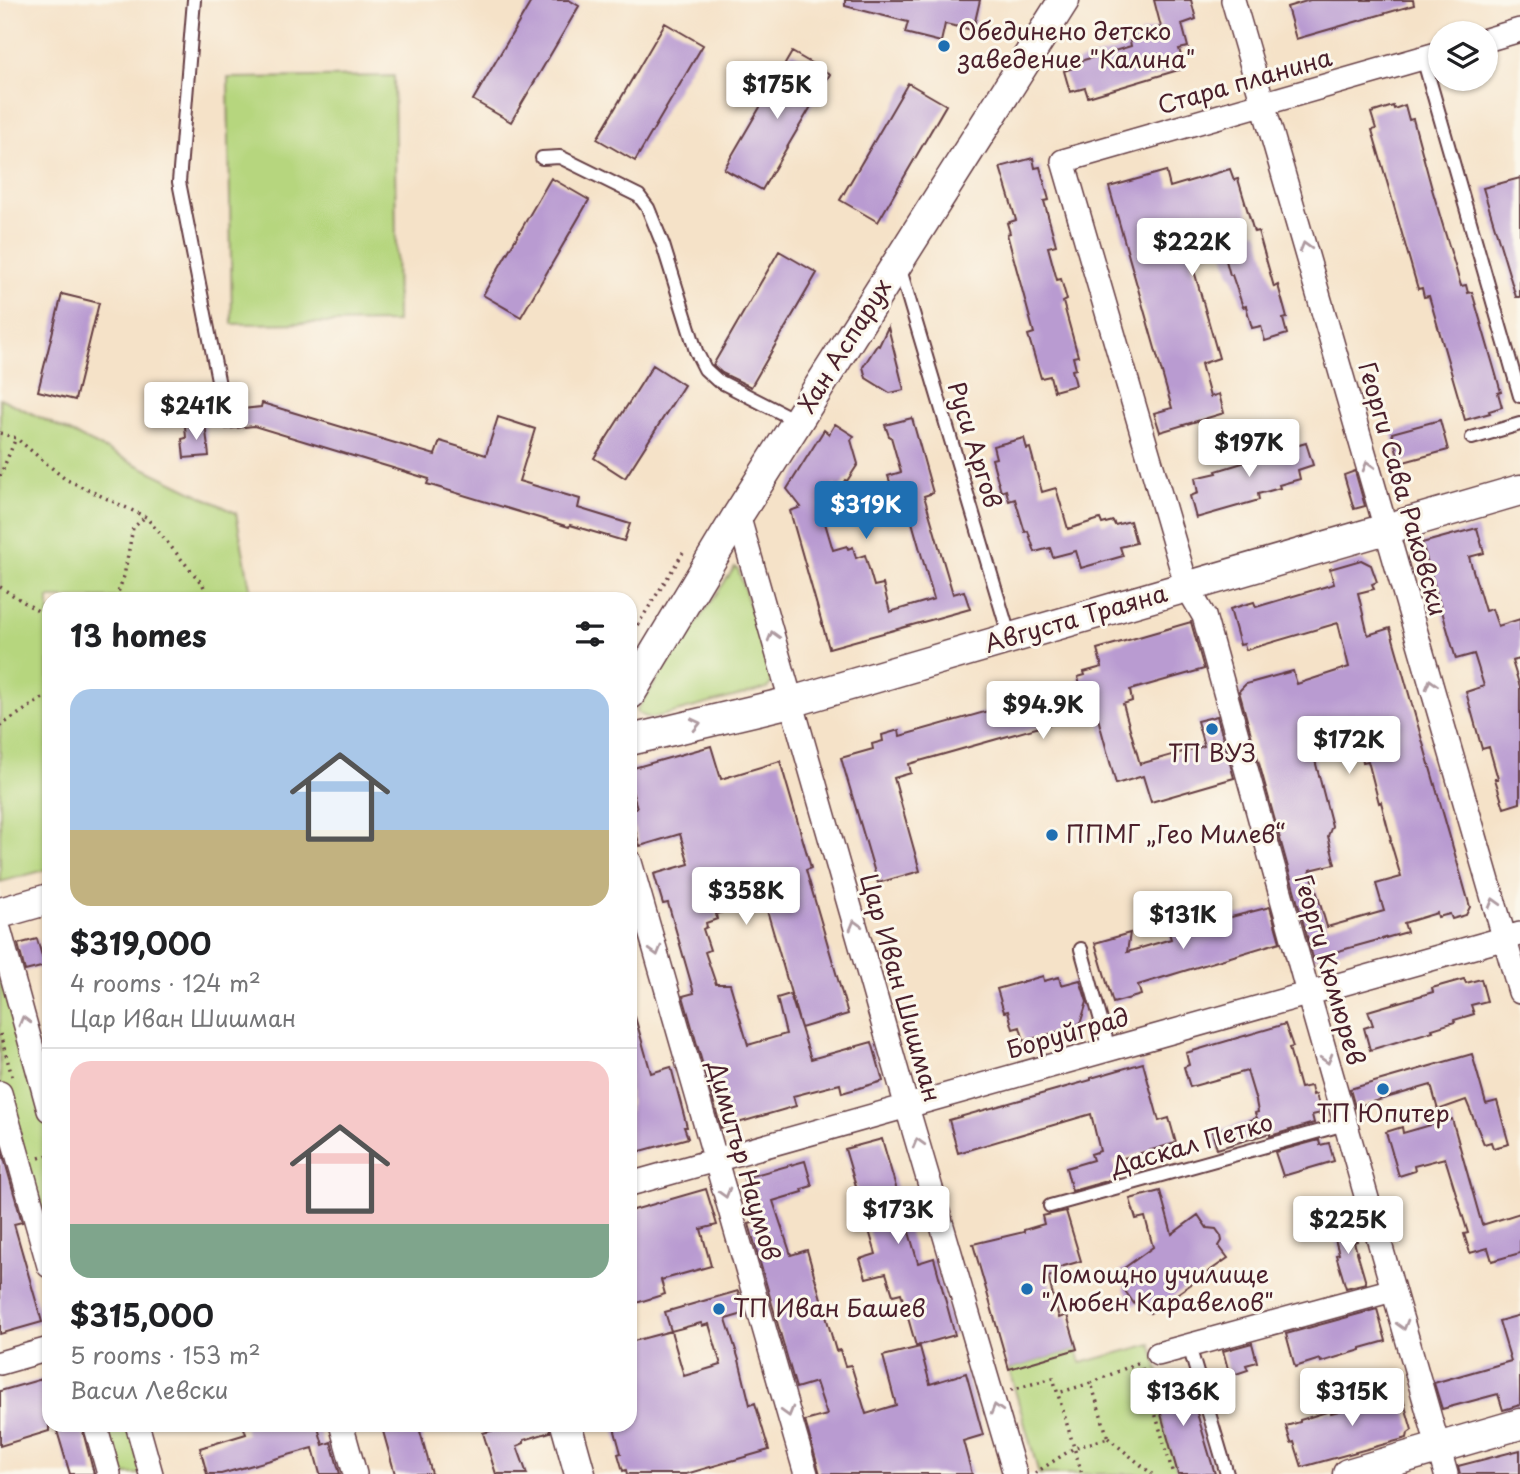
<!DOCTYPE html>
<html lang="en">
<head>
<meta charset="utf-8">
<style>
	:root { --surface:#fff; --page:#f2f2f2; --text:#202124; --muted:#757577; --line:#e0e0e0; --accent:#1f6fb2 }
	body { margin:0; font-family:"Playpen Sans",sans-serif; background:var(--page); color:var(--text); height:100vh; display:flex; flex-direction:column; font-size:26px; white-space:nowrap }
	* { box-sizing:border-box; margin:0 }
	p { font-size:23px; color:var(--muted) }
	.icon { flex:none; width:38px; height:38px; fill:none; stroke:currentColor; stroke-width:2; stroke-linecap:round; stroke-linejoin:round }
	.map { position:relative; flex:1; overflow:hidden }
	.drawer { position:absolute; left:42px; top:592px; width:595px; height:840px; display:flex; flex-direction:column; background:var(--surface); border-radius:21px; box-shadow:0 2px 5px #0004 }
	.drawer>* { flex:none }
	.fabs { position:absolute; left:1428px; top:21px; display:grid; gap:14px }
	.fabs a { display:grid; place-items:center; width:70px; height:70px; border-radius:50%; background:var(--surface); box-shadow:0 2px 5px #0004; font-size:35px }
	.price { position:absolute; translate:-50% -60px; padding:0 16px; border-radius:7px; background:#fff; color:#222; font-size:23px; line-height:46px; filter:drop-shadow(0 2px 4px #0008) }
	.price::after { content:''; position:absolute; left:50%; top:42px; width:21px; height:16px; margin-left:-10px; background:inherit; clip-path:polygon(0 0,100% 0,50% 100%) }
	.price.current { background:var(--accent); color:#fff }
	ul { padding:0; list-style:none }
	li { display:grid; align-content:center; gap:14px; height:371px; padding:0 28px }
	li+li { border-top:2px solid var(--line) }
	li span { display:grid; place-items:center; height:217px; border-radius:21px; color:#555 }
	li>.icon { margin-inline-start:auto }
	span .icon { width:126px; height:126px; fill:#fffc; stroke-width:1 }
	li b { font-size:30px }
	h2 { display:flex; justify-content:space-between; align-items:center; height:84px; padding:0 28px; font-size:30px }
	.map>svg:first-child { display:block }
	.green { fill:#b6d67e; stroke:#807a54; stroke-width:2 }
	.building { fill:#b99bd1; fill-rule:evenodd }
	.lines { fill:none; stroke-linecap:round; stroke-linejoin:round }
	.service-casing { stroke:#643c43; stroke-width:16 }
	.minor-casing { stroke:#643c43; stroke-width:26 }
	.tertiary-casing { stroke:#643c43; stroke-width:33 }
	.path { stroke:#643c43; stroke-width:3.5; stroke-dasharray:2 5; stroke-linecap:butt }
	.service { stroke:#fff; stroke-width:12 }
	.minor { stroke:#fff; stroke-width:23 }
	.tertiary { stroke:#fff; stroke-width:30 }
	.oneway { stroke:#ae9aa0 }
	.poi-dot { fill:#1f6fb2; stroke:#fbf7ec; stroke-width:2.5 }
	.labels { text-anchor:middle; stroke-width:6; stroke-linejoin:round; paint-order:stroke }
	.poi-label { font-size:24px; fill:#4a1f2b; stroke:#fbf7ec; text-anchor:start }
	.street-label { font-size:24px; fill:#4a1f2b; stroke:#fbf7ec }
</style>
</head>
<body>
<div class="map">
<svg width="1520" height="1474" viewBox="0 0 1520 1474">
	<rect width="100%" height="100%" fill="#fbf7ec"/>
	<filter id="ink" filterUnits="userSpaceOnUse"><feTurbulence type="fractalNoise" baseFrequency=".0143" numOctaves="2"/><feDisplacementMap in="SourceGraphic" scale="14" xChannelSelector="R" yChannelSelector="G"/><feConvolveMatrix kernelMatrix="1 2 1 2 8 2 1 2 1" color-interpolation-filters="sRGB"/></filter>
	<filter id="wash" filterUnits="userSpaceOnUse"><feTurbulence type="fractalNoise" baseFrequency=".00686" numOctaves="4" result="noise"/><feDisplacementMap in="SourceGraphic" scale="28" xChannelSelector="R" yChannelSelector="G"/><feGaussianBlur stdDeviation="1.57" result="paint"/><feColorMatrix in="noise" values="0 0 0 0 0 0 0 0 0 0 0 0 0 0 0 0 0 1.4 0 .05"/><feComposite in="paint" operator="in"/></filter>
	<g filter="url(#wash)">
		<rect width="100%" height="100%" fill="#f5e2c8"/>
		<path class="green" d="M 394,76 L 397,322 L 232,324 L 228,78 Z
			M 0,398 L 236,513 L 252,598 L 49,598 L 49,869 L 0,882 Z
			M 735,567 L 738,569 L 772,677 L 771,683 L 768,688 L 653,718 C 646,718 642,716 636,711 Z
			M 0,933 L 49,1110 L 49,1266 L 0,1093 Z
			M 1151,1344 L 1162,1383 L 1153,1386 L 1178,1474 L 1039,1474 L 1009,1369 L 1077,1349 L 1081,1363 Z
			M 95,1425 L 137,1425 L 151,1474 L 109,1474 Z"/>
		<g id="blocks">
			<path class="building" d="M 532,0 L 569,0 L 579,6 L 511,122 L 473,100 Z
				M 845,0 L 980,0 L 973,30 L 945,24 L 941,42 L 905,33 L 908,22 L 845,6 Z
				M 1154,0 L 1191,0 L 1196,19 L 1182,24 L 1188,47 L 1179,49 L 1185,68 L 1088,97 L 1085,88 L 1070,92 L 1064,71 L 1078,66 L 1077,62 L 1131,46 L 1130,41 L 1141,38 L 1140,33 L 1161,27 Z
				M 1310,0 L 1413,0 L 1414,5 L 1296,39 L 1287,7 Z
				M 665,23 L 703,45 L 635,161 L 597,139 Z
				M 792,52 L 830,74 L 762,190 L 724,169 Z
				M 908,83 L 946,105 L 878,222 L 840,200 Z
				M 1405,105 L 1409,120 L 1413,119 L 1432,189 L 1461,286 L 1466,285 L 1468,293 L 1472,292 L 1501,392 L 1498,393 L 1502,407 L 1489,411 L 1490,413 L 1465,420 L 1429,296 L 1424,297 L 1422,288 L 1418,289 L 1372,130 L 1376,129 L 1371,113 L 1393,106 L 1394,109 Z
				M 1033,158 L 1035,168 L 1040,167 L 1049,200 L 1044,201 L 1056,245 L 1048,247 L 1057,280 L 1061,279 L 1067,300 L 1063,302 L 1078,356 L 1073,357 L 1076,369 L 1072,370 L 1076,385 L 1054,391 L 1050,376 L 1041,378 L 1028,335 L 1034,333 L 1007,234 L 1010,233 L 1007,223 L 1016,220 L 1000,167 Z
				M 1230,169 L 1234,180 L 1238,179 L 1254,232 L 1258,231 L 1274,287 L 1278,285 L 1287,318 L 1283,319 L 1287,334 L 1265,341 L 1261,326 L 1252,328 L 1246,306 L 1243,307 L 1232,275 L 1230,275 L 1218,231 L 1185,239 L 1219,358 L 1201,364 L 1210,397 L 1219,394 L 1224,413 L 1160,432 L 1154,413 L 1172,408 L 1109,187 L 1166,171 L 1170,187 Z
				M 551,178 L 589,200 L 521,317 L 483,295 Z
				M 1520,178 L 1520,297 L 1516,297 L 1483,188 Z
				M 779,251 L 817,273 L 751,387 L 722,373 L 713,365 Z
				M 62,294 L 99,303 L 75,400 L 38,391 Z
				M 888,327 L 904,390 L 890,393 L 866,378 L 863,367 L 877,345 L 879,346 Z
				M 653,365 L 684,385 L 625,478 L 594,458 Z
				M 262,403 L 435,455 L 440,441 L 486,455 L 498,417 L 535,429 L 519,481 L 580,499 L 578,508 L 630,524 L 624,541 L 570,525 L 569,527 L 427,484 L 429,479 L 254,426 L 226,429 L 224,411 L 261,407 Z
				M 912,418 L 933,493 L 924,496 L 953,594 L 964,591 L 970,609 L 829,648 L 790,511 L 801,507 L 787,489 L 824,430 L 829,434 L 835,424 L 854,436 L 851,440 L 858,464 L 847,481 L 845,480 L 840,489 L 834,485 L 820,506 L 833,550 L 847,546 L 848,549 L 853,547 L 856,558 L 865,555 L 874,586 L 883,584 L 890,612 L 934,599 L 906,501 L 897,504 L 888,476 L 901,472 L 891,437 L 889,436 L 885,425 Z
				M 1440,420 L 1448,450 L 1400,463 L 1392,433 Z
				M 205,423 L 209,456 L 184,458 L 182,439 L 186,438 L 185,426 Z
				M 1024,438 L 1027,449 L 1030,448 L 1042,492 L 1056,488 L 1068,529 L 1100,519 L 1102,524 L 1113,521 L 1115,525 L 1130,521 L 1136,543 L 1120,547 L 1123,556 L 1081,568 L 1076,551 L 1053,557 L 1050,548 L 1035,552 L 1028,531 L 1025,532 L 1015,499 L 1009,501 L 1006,490 L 1001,492 L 992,459 L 996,458 L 993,446 Z
				M 1306,443 L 1313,465 L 1298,470 L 1300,479 L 1279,485 L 1280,488 L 1258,494 L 1259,500 L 1196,518 L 1190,496 L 1198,493 L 1195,478 L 1217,473 L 1216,471 L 1259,458 L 1258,453 L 1290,444 L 1292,447 Z
				M 1355,471 L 1365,506 L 1354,509 L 1344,475 Z
				M 1477,528 L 1484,553 L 1469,557 L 1485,611 L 1492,609 L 1498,626 L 1520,619 L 1520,659 L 1512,661 L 1520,687 L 1520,803 L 1504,808 L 1495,779 L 1498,779 L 1489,747 L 1482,749 L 1466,692 L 1484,686 L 1474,654 L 1456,659 L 1422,543 Z
				M 1361,560 L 1371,565 L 1377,582 L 1372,584 L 1374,589 L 1358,593 L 1368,635 L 1390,628 L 1470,907 L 1466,915 L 1452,919 L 1450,914 L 1438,917 L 1437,913 L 1404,923 L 1407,932 L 1313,958 L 1239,691 L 1246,684 L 1293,671 L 1297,684 L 1349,667 L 1338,623 L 1246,650 L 1244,644 L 1240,645 L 1230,609 L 1254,602 L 1256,607 L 1334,584 L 1330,569 ZM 1354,725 L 1363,762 L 1368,761 L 1379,803 L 1381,802 L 1391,840 L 1390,840 L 1401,877 L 1376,884 L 1384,911 L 1327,927 L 1310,870 L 1335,864 L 1328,836 L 1332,826 L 1309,737 Z
				M 1191,622 L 1204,669 L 1130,690 L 1132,701 L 1123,704 L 1140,764 L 1204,746 L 1197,721 L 1217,716 L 1234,778 L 1151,802 L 1143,776 L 1116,784 L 1096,711 L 909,764 L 911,773 L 894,778 L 920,871 L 878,883 L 841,758 L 873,749 L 872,744 L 883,741 L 882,735 L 899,730 L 900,736 L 1080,685 L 1078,677 L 1085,675 L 1084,672 L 1102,667 L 1097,649 Z
				M 711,746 L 721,779 L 780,761 L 811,868 L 806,870 L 848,1014 L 801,1028 L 764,900 L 716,914 L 717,919 L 706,923 L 707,927 L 703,929 L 710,950 L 705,952 L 716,984 L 730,984 L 748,1045 L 786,1034 L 777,998 L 790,994 L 811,1059 L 872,1042 L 883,1081 L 842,1093 L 840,1084 L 793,1096 L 796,1106 L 721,1128 L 683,996 L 694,993 L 668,903 L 663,904 L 654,874 L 689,864 L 680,834 L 640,846 L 630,814 L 630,810 L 637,808 L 630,784 L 630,769 Z
				M 1270,907 L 1280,942 L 1138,985 L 1141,995 L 1113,1003 L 1095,943 L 1130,933 L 1127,952 L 1171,939 L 1169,933 Z
				M 37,939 L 45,966 L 25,971 L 18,944 Z
				M 1043,976 L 1044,981 L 1059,977 L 1061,985 L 1080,980 L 1087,1002 L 1081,1021 L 1075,1027 L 1024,1041 L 1020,1027 L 1013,1029 L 1008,1011 L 1004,1012 L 997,989 Z
				M 1464,979 L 1466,983 L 1481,979 L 1487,1001 L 1471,1005 L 1474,1014 L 1454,1020 L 1455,1022 L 1432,1029 L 1433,1031 L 1370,1050 L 1364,1028 L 1373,1025 L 1368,1011 L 1433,992 L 1432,988 Z
				M 630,1017 L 635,1017 L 651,1073 L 671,1067 L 687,1127 L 684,1127 L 688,1138 L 630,1154 Z
				M 1285,1024 L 1293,1047 L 1289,1048 L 1300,1088 L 1311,1086 L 1313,1095 L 1316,1094 L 1321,1113 L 1312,1115 L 1314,1123 L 1270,1136 L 1270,1133 L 1217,1149 L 1212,1132 L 1257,1118 L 1255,1113 L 1258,1112 L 1256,1101 L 1247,1071 L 1190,1087 L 1184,1067 L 1189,1065 L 1186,1053 Z
				M 1472,1054 L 1486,1104 L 1497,1101 L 1509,1144 L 1493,1148 L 1491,1142 L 1484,1144 L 1466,1100 L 1438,1110 L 1431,1085 L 1355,1107 L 1350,1089 Z
				M 1143,1063 L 1159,1121 L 1169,1118 L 1176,1143 L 1113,1161 L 1118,1178 L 1072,1191 L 1066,1168 L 1093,1160 L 1091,1154 L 1100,1151 L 1091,1114 L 958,1153 L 949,1120 L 1091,1080 L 1091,1078 Z
				M 1452,1119 L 1482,1225 L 1520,1213 L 1520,1253 L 1492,1261 L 1488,1248 L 1470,1253 L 1464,1234 L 1468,1233 L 1445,1158 L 1414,1166 L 1415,1171 L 1399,1176 L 1386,1132 L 1402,1127 L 1403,1133 Z
				M 882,1139 L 918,1263 L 934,1258 L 955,1335 L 916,1346 L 901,1293 L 893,1295 L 886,1273 L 866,1278 L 860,1259 L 876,1254 L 845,1149 Z
				M 1319,1140 L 1320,1145 L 1329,1143 L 1334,1161 L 1283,1176 L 1275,1152 Z
				M 0,1144 L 22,1222 L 14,1224 L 42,1322 L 0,1334 Z
				M 805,1161 L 812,1186 L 802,1189 L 803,1192 L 773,1201 L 791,1255 L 807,1250 L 836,1351 L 840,1350 L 845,1366 L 851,1365 L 866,1414 L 896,1405 L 883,1356 L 920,1347 L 930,1384 L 966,1373 L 983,1435 L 963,1441 L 972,1474 L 820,1474 L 805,1421 L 827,1415 L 816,1382 L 796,1388 L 749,1224 L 756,1222 L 744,1178 Z
				M 706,1189 L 717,1225 L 701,1229 L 711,1266 L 661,1280 L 665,1294 L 630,1305 L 630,1211 Z
				M 1160,1191 L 1172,1234 L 1198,1215 L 1207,1228 L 1216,1229 L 1221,1236 L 1222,1241 L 1219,1246 L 1228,1258 L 1150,1313 L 1141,1301 L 1135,1305 L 1123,1288 L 1129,1283 L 1120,1271 L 1153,1247 L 1145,1217 L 1136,1219 L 1130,1199 Z
				M 1066,1211 L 1081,1261 L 1057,1268 L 1059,1274 L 1048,1277 L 1059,1318 L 1067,1315 L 1077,1349 L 1009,1369 L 973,1244 L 1024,1232 L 1024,1230 L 1044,1224 L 1042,1216 Z
				M 1351,1222 L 1357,1241 L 1354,1242 L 1366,1283 L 1346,1288 L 1336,1255 L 1339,1254 L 1332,1228 Z
				M 738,1291 L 743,1314 L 726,1319 L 739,1360 L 750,1405 L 755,1403 L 769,1450 L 686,1474 L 627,1474 L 626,1470 L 623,1471 L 618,1454 L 621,1453 L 613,1424 L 630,1424 L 630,1342 L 671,1331 L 665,1312 ZM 701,1323 L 702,1326 L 709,1324 L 721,1365 L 684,1376 L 671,1331 Z
				M 1377,1309 L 1386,1341 L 1361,1348 L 1361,1350 L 1321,1362 L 1320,1359 L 1295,1367 L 1286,1334 Z
				M 1520,1315 L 1520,1405 L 1503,1410 L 1498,1394 L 1442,1409 L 1434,1383 L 1511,1361 L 1499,1321 Z
				M 1252,1343 L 1257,1362 L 1246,1365 L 1248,1370 L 1230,1376 L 1223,1351 Z
				M 1186,1376 L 1215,1474 L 1178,1474 L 1153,1386 Z
				M 49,1377 L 49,1431 L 0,1446 L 0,1391 Z
				M 1398,1382 L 1412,1430 L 1408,1433 L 1407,1438 L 1302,1467 L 1294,1442 L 1291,1443 L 1286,1426 L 1300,1422 L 1300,1420 L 1330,1411 L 1331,1413 L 1367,1404 L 1367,1391 Z
				M 55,1424 L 81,1424 L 94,1474 L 70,1474 Z
				M 255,1424 L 317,1424 L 323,1445 L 331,1442 L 340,1474 L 320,1474 L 313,1448 L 221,1474 L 207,1474 L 200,1448 L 246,1434 L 244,1428 Z
				M 381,1424 L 418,1424 L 432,1474 L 395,1474 Z
				M 517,1424 L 549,1424 L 550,1432 L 524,1440 L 524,1443 L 517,1446 L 527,1474 L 496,1474 L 483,1433 Z
				M 1520,1450 L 1520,1474 L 1460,1474 L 1458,1466 Z"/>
		</g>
	</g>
	<g filter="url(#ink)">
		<use href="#blocks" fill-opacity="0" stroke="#643c43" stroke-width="2"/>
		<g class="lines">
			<g class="service-casing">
				<path id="service" d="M 194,0 L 179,182 L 219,385
					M 1423,58 L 1520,396
					M 542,158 L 560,157 L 639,196 L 648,208 L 663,245 L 696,351 L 705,369 L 717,380 L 797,421
					M 899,266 L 1010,638
					M 1472,438 L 1520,424
					M 1081,949 L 1109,1049
					M 1050,1206 L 1345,1124
					M 1189,1346 L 1227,1474"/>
			</g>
			<g class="minor-casing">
				<path id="minor" d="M 1233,0 L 1520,992
					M 1486,40 L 1520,30
					M 1440,53 L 1063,161 L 1187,587 L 1204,616 L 1308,993 L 1446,1474
					M 738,515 L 907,1107 L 1015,1474
					M 630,862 L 806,1474
					M 0,932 L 49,1110
					M 0,1093 L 49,1266
					M 630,1184 L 1520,934
					M 1158,1354 L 1393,1290
					M 0,1363 L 49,1349
					M 95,1424 L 109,1474
					M 137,1424 L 151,1474
					M 341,1424 L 355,1474"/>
			</g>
			<g class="tertiary-casing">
				<path id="tertiary" d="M 630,694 L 738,515 L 1064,0
					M 630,740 L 791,702 L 1520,490
					M 0,913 L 49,899
					M 566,1424 L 580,1474
					M 1348,1474 L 1520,1424"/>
			</g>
			<path class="path" d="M 0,433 L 16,438 L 65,479 L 146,517 L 203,585 L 209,598
				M 0,476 L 16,438
				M 0,587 L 49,618
				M 116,598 L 124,576 L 133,528 L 145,517
				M 630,637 L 683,553
				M 0,726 L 49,694
				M 0,1034 L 12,1076
				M 39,1158 L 49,1155
				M 1142,1368 L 1173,1474
				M 1091,1383 L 1140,1362
				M 1011,1390 L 1053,1378 L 1082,1474
				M 1108,1438 L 1152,1474
				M 1035,1473 L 1074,1448 L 1108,1438 L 1091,1383 L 1058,1393"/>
			<use href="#service" class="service"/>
			<use href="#minor" class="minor"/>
			<use href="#tertiary" class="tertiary"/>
		</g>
		<defs><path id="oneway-chevron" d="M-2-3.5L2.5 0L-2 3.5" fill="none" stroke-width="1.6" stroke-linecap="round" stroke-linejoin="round" transform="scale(1.75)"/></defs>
		<g class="oneway">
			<use href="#oneway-chevron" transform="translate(1305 247) rotate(-106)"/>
			<use href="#oneway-chevron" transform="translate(1368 466) rotate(-106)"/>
			<use href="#oneway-chevron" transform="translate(773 636) rotate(-106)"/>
			<use href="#oneway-chevron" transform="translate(1431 684) rotate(-106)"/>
			<use href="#oneway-chevron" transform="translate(696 724) rotate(-13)"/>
			<use href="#oneway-chevron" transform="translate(1494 903) rotate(-106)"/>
			<use href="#oneway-chevron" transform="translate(855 925) rotate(-106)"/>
			<use href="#oneway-chevron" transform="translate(656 951) rotate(74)"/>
			<use href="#oneway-chevron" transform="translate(24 1021) rotate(-105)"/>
			<use href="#oneway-chevron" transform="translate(1327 1059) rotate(74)"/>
			<use href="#oneway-chevron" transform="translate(918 1143) rotate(-106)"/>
			<use href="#oneway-chevron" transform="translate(725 1193) rotate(74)"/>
			<use href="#oneway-chevron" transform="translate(1403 1325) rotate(74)"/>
			<use href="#oneway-chevron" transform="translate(996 1409) rotate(-106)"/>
			<use href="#oneway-chevron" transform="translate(788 1412) rotate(74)"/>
		</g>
	</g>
	<g class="poi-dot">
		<circle cx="944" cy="46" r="7"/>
		<circle cx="1212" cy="729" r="7"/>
		<circle cx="1052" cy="835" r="7"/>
		<circle cx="1383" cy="1089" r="7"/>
		<circle cx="1027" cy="1289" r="7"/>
		<circle cx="719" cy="1309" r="7"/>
	</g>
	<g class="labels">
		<g class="poi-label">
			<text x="958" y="40">Обединено детско<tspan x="958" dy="28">заведение "Калина"</tspan></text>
			<text x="1212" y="762" text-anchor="middle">ТП ВУЗ</text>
			<text x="1066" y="843">ППМГ „Гео Милев“</text>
			<text x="1383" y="1122" text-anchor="middle">ТП Юпитер</text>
			<text x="1041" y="1283">Помощно училище<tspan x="1041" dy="28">"Любен Каравелов"</tspan></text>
			<text x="733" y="1317">ТП Иван Башев</text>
		</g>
		<g class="street-label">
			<text transform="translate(1245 82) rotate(-16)" y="8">Стара планина</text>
			<text transform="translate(845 346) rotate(-58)" y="8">Хан Аспарух</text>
			<text transform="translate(974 445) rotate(73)" y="8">Руси Аргов</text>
			<text transform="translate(1402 489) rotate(74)" y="8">Георги Сава Раковски</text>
			<text transform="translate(1076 619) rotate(-16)" y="8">Августа Траяна</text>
			<text transform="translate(1329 970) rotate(74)" y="8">Георги Кюмюрев</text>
			<text transform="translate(900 988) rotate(74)" y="8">Цар Иван Шишман</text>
			<text transform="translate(1068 1034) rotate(-16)" y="8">Боруйград</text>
			<text transform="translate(1192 1145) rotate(-16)" y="8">Даскал Петко</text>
			<text transform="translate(743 1161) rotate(74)" y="8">Димитър Наумов</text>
		</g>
	</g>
</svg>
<div class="fabs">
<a><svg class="icon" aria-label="layers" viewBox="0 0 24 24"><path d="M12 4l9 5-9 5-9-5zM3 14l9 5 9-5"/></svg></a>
</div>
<b class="price" style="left:777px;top:121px">$175K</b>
<b class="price" style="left:1192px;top:278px">$222K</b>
<b class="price" style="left:196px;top:442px">$241K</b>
<b class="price" style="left:1249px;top:479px">$197K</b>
<b class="price current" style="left:866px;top:541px">$319K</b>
<b class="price" style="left:1043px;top:741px">$94.9K</b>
<b class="price" style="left:1349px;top:776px">$172K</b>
<b class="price" style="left:746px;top:927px">$358K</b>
<b class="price" style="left:1183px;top:951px">$131K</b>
<b class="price" style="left:898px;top:1246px">$173K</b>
<b class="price" style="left:1348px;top:1256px">$225K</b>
<b class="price" style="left:1183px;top:1428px">$136K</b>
<b class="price" style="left:1352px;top:1428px">$315K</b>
<section class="drawer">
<h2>13 homes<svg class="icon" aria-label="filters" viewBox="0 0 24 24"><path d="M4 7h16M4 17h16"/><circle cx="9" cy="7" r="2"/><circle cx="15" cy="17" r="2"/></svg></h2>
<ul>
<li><span style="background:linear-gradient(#a9c7e8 65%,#c2b280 0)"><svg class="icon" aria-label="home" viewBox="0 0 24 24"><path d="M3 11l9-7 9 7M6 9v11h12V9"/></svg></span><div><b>$319,000</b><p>4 rooms · 124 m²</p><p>Цар Иван Шишман</p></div></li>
<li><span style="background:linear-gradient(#f6c9c9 75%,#7fa58c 0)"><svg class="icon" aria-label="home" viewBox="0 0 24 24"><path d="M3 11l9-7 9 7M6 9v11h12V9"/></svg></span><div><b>$315,000</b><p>5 rooms · 153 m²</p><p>Васил Левски</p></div></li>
</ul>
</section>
</div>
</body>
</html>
